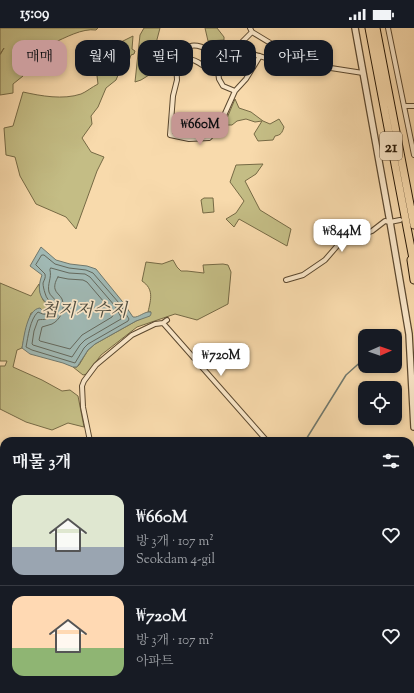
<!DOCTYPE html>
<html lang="ko">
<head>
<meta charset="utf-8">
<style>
	:root { --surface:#171b24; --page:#20242c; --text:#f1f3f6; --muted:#9ea1a6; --line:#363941; --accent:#c59692 }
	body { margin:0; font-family:"Sorts Mill Goudy","Noto Serif KR",serif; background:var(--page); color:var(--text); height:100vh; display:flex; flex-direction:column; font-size:15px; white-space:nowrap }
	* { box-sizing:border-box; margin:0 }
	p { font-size:13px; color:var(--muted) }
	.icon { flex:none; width:22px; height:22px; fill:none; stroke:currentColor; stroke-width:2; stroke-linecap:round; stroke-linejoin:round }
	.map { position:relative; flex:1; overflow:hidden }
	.side { position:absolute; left:0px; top:409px; width:414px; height:256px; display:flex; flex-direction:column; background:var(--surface); border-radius:12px 12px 0 0; box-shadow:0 2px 6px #0003 }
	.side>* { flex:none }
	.hud { position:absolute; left:12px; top:12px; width:390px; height:36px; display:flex; gap:8px }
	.needle { width:26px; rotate:88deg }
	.fabs { position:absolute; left:358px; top:301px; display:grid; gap:8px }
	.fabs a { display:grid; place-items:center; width:44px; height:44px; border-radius:8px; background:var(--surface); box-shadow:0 2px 6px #0003; font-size:20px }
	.price { position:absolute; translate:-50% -34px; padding:0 9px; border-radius:8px; background:#fff; color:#222; font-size:13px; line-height:26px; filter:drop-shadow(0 1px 2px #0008) }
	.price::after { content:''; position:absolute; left:50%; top:24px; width:12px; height:9px; margin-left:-6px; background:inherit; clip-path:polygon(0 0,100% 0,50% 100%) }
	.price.on { background:var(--accent); color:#111 }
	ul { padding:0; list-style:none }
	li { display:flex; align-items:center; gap:12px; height:100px; padding:0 12px }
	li+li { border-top:1px solid var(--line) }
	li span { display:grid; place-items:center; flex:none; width:112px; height:80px; border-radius:12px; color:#555 }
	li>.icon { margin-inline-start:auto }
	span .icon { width:48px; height:48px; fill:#fffc; stroke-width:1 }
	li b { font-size:17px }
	h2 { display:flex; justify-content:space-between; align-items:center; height:48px; padding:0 12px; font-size:17px }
	.tag { padding:0 14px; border-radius:12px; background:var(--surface); box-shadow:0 2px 6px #0003; font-size:14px; line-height:36px }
	.tag.on { background:var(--accent); color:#111 }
	.status { display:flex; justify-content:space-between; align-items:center; height:28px; padding:0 20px; background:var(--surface); direction:ltr }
	.status svg { height:11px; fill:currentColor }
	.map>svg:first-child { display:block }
	.green { fill:#c4bd85; stroke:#766a45 }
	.water { fill:#a0b8b3; stroke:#70786d }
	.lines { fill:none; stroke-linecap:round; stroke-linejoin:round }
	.shore { stroke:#64685c; stroke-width:1 }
	.stream { stroke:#70786d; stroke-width:1.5 }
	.minor-casing { stroke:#5b482f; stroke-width:6 }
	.tertiary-casing { stroke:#5b482f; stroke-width:8 }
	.primary-casing { stroke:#271705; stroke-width:9 }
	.trunk-casing { stroke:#271705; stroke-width:9 }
	.minor { stroke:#fae7c9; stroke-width:4 }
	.tertiary { stroke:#fae7c9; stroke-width:5.5 }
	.primary { stroke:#f8daac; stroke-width:7 }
	.trunk { stroke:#f8daac; stroke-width:7 }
	.labels { text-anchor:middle; stroke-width:3.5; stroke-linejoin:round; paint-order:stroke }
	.shield { fill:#fae7c9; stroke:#665540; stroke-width:1 }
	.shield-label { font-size:16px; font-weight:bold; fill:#271705 }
	.water-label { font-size:18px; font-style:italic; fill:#514f42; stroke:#fae7c9 }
</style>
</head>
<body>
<div class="status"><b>15:09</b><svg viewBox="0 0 49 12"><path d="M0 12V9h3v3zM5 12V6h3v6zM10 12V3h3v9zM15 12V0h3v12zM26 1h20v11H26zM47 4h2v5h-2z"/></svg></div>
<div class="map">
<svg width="414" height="665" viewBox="0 0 414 665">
	<rect width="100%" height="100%" fill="#f8daac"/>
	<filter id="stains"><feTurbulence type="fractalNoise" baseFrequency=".005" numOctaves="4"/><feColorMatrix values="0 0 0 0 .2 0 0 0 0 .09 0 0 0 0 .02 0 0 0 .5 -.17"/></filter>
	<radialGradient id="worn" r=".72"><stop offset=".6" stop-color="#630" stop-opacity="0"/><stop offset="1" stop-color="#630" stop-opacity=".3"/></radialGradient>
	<path class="green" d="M 0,0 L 98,0 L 96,2 C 82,0 65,10 53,15 L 62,28 L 34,46 L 33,40 L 45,30 L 42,22 L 32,26 L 21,38 L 23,48 L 13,56 L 13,65 L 0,67 L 0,27 L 4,20 L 0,26 Z
		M 144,0 L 160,0 L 150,38 L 149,47 L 141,52 L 135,54 L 140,7 Z
		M 205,0 L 217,0 L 224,9 L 224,12 L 208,13 Z
		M 133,8 L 132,21 L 135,23 L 134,26 L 131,27 L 129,33 L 123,35 L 116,52 L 106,60 L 98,79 L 91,88 L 92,96 L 82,110 L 91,124 L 104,129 L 97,143 L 76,201 L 66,189 L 36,176 L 20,148 L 15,129 L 6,127 L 4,100 L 13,98 L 23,64 C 41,68 63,72 81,66 C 86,64 92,59 98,56 L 97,48 L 100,46 C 100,37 106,29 113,23 L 113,18 Z
		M 235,71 L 239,80 L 251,84 L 263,93 L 270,96 L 279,91 L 284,99 C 282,105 281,107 275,108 L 273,112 L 258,113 L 254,106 L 262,93 L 255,94 L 246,91 L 237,93 L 232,97 L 226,97 L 225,95 Z
		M 263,136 L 256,146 L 245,153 L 260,182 L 291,201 L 287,218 L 239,191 L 234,199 L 226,191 L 236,185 L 244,173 L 230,154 L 236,137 Z
		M 204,170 L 213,170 L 214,184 L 203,185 L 201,172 Z
		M 173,232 L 177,239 L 181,243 L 187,243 L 204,245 L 203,237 L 223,236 L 228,237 L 231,244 L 228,276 L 197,292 L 175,286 L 137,299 L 101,327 L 87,346 L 83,347 L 73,339 L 77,339 L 79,337 L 88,322 L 95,316 L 136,293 L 146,288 L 151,284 L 148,284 C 151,271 154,261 142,253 L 146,234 L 162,236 Z
		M 0,255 L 31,268 L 39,256 L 40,264 L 43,272 L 48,278 L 44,283 L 31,285 L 26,301 L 22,320 L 17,322 L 13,339 L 42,352 L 62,363 L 70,362 L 78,368 L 84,399 L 68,395 L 52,402 L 26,394 L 0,381 L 0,338 L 5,338 L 7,333 L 0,333 Z"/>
	<path class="water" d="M 41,219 L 56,232 L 70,236 L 87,238 L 96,241 L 122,273 L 133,289 C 139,290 144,283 151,284 L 151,286 L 150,288 L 136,293 L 95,316 L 88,322 L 77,339 L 73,339 L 63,335 L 30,326 L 22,320 C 24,309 27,281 40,280 L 43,283 L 44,283 L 48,278 C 47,275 44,273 42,270 C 38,263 39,255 42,247 L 30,238 Z"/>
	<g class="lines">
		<path class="shore" d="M 42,227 L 44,227 L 55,236 L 69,240 L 86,242 L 93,245 L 119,275 L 129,291 L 128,293 L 88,316 L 84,320 L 75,335 L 32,322 L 26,319 C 28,309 30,291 38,284 C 46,288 48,287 52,279 C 51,273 46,271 45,265 C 44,262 43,258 43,255 C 44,252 46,250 45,246 L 36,237 Z
			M 51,240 L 69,245 L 85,246 L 90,249 L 115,278 L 121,289 L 121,291 L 85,312 L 80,317 L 72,329 L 33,317 L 32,316 L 34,303 L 38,292 C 41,291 44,292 47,291 C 54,289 59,280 56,274 C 55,270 50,268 49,264 C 47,256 52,250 50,242 Z
			M 58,249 L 68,251 L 83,252 L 87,254 L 110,281 L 113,287 L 112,289 L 82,307 L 70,321 L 40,313 L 39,312 L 42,299 C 45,298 49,297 52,296 C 60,292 66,281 62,271 C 60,267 56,265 55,261 C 54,257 56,252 58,249 Z"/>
		<path class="stream" d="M 395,308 L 401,305
			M 305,413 L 346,347 L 365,330
			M 410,510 L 414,507
			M 98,665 L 102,661
			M 230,665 L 234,661"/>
		<g class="minor-casing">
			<path id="minor" d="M 388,0 L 414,127
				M 252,4 L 305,36
				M 236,24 L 237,19 L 252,4 L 250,0
				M 185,31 C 189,19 188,15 202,19
				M 176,34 L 177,52 L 173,68 L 170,107 L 189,111 L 209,110 L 218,101 L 235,63 L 246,51 L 260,28
				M 217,36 L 219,51 L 223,58 L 235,63
				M 171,37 C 182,29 192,29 202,37 C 217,36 225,35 236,24 L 249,25 L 286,36 L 305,36 L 363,45
				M 404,78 L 414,78
				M 286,252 L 303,247 L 325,232 L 338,217 L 372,203 L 385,193 L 390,194 L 400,192
				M 163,295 L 267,413
				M 90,413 L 83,379 L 82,358 L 84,353 L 96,337 L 132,307 L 155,296 L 163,295 L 167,292
				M 410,444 L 414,441
				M 0,620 L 4,621
				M 184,661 L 185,665"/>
		</g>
		<g class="tertiary-casing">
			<path id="tertiary" d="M 355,0 L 390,194 L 409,306 L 414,399
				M 410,476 L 414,468
				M 0,643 L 4,643
				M 163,661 L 172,665"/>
		</g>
		<g class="primary-casing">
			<path id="primary" d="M 410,498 L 414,495
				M 224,665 L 227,661"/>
		</g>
		<g class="trunk-casing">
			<path id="trunk" d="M 369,0 L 414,236
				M 376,0 L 414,197
				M 411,232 L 414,252
				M 413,487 L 414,482"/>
		</g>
		<use href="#minor" class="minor"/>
		<use href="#tertiary" class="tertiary"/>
		<use href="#primary" class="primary"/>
		<use href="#trunk" class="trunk"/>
	</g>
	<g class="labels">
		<rect class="shield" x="380" y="104" width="22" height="28" rx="3"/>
		<g class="shield-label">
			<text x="391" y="124">21</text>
		</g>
		<g class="water-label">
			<text x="84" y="288">첩지저수지</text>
		</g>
	</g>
	<rect width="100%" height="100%" filter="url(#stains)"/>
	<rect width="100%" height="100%" fill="url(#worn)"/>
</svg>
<div class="fabs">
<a><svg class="needle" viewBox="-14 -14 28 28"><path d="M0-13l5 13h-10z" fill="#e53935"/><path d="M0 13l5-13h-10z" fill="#9ea1a6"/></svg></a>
<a><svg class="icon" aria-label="locate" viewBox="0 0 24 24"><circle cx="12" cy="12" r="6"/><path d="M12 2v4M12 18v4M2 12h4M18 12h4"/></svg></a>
</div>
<b class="price on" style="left:200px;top:118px">₩660M</b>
<b class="price" style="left:342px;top:225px">₩844M</b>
<b class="price" style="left:221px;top:349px">₩720M</b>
<div class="hud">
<a class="tag on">매매</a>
<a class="tag">월세</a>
<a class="tag">필터</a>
<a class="tag">신규</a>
<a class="tag">아파트</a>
</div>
<section class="side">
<h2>매물 3개<svg class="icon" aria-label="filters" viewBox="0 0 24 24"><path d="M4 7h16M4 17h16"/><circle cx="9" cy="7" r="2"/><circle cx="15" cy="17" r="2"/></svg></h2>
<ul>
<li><span style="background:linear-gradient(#dfe7d0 65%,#9aa5b1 0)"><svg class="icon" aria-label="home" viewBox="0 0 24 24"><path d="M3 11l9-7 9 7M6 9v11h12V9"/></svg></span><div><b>₩660M</b><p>방 3개 · 107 m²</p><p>Seokdam 4-gil</p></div><svg class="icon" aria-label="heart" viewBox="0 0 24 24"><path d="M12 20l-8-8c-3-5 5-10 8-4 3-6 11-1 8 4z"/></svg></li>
<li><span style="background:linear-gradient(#ffd9b3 65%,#8fb573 0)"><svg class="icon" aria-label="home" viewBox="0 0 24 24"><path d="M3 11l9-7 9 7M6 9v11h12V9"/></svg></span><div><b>₩720M</b><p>방 3개 · 107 m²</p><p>아파트</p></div><svg class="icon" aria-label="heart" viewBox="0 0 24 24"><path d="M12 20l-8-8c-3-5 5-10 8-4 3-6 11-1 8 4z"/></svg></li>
</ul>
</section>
</div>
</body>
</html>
